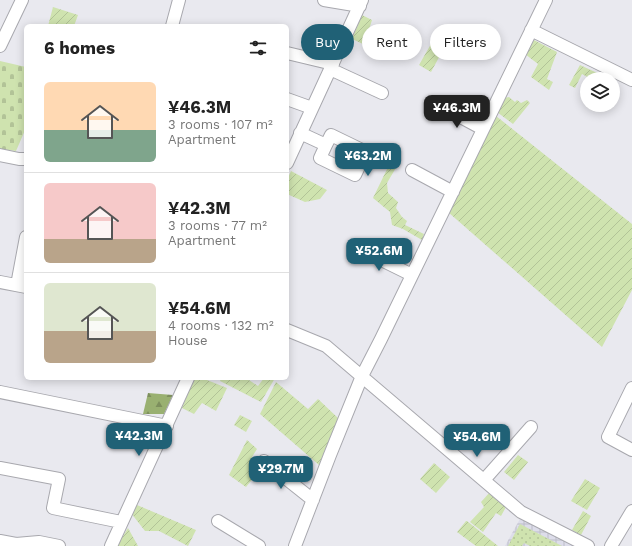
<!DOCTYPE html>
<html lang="en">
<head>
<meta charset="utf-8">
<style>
	:root { --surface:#fff; --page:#f6f6f6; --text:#222; --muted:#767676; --line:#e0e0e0; --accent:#206176 }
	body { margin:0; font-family:"Work Sans",sans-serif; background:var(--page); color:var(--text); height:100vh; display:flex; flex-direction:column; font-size:15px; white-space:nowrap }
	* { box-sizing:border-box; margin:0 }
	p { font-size:13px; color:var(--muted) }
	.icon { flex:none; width:22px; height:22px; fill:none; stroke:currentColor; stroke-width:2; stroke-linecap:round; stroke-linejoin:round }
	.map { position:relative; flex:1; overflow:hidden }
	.details { position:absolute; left:24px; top:24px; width:265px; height:356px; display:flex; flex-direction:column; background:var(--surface); border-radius:6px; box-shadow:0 2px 10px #0003 }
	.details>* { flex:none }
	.hud { position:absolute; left:301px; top:24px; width:271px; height:36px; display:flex; gap:8px }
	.fabs { position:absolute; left:580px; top:72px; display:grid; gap:8px }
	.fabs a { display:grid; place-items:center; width:40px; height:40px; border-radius:50%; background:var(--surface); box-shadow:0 2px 10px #0003; font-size:20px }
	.price { position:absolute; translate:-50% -34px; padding:0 9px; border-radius:8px; background:var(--accent); color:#fff; font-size:13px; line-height:26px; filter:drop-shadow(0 1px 2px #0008) }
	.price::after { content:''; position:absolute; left:50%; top:24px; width:12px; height:9px; margin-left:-6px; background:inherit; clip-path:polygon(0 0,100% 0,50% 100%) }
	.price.active { background:#222; color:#fff }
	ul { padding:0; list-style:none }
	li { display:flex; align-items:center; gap:12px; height:100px; padding:0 20px }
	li+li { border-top:1px solid var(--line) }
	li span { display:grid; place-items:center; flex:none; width:112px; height:80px; border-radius:6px; color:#555 }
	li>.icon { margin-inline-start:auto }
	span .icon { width:48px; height:48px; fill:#fffc; stroke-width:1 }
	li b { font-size:17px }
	h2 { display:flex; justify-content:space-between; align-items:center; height:48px; padding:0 20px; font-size:17px }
	.tag { padding:0 14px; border-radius:18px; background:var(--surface); box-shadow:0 2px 10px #0003; font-size:14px; line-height:36px }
	.tag.active { background:var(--accent); color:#fff }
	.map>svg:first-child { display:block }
	.industrial { fill:url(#industrial-grid) }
	.grass { fill:url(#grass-dots) }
	.forest { fill:url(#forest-firs) }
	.cemetery { fill:url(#cemetery-stones) }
	.garden { fill:url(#garden-furrows) }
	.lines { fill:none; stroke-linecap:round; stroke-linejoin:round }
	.minor-casing { stroke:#a8a8ae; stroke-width:14 }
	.minor { stroke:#fff; stroke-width:12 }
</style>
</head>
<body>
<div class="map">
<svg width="632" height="546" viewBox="0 0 632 546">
	<defs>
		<pattern id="industrial-grid" width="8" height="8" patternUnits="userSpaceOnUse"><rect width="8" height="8" fill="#ddddea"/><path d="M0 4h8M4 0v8" fill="none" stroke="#bebec9"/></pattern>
		<pattern id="grass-dots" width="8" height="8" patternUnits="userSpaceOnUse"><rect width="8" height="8" fill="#cfe3af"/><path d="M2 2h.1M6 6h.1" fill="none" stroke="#b2c397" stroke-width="1.8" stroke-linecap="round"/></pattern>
		<pattern id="forest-firs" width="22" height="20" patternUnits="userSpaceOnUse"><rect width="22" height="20" fill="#99b071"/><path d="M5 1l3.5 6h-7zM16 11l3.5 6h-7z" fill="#7d8f5d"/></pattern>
		<pattern id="cemetery-stones" width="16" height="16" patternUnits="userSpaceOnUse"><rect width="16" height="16" fill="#cfe3af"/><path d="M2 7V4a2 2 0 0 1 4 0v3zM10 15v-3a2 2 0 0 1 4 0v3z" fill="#b2c397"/></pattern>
		<pattern id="garden-furrows" width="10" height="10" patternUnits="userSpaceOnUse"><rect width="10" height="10" fill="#cfe3af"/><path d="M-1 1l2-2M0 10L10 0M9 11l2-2" fill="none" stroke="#b2c397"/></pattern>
	</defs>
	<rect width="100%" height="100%" fill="#e9e9ef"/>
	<path class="industrial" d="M 521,517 L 579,546 L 505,546 Z"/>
	<path class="grass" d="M 520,524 L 562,546 L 530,546 L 524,543 L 522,546 L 508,546 Z"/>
	<path class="forest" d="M 148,393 L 173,395 L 164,414 L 143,414 Z"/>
	<path class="cemetery" d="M 0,61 L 26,67 L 26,128 L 16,151 L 0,149 Z"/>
	<path class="garden" d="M 53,7 L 78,15 L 74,26 L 48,26 Z
		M 362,15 L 372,20 L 366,39 L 388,50 L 385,54 L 352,39 Z
		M 532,39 L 557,52 L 547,79 L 553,82 L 549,90 L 531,77 L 538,64 L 525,54 Z
		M 431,44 L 443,50 L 431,72 L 419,65 Z
		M 580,65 L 610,79 L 591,79 L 582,74 L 575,88 L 569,85 Z
		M 509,97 L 515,102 L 517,100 L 521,103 L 527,100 L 530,103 L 513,124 L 497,112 L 504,98 Z
		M 496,116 L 632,224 L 632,290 L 602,347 L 448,212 Z
		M 390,163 L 397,166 L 387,183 L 388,193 L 398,202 L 396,208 L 402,217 L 407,221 L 405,225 L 424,234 L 422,240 L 403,229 L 392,225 L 390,212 L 373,198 Z
		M 291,171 L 327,190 L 320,199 L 305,202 L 287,194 L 287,180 Z
		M 194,378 L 202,378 L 227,388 L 216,411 L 202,403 L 194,414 L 182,408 Z
		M 221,378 L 246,378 L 258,386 L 264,378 L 275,378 L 261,402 L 220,381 Z
		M 276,382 L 308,409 L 318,399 L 338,418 L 319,465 L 260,414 Z
		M 240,415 L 252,421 L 246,432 L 234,425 Z
		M 247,440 L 257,449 L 252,457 L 258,462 L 264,465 L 246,487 L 229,475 Z
		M 518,455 L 528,462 L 514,480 L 504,472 Z
		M 434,463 L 450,477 L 436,493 L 420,479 Z
		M 585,479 L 600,488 L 587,510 L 571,501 Z
		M 490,492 L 506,507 L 501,516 L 496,513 L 483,532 L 470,522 L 484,507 L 481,502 Z
		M 137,505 L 196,530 L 188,546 L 159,531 L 145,531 L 131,513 Z
		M 583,511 L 591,516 L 581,535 L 572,530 Z
		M 466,521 L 467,521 L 498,546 L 476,546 L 457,532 Z
		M 128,528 L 138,546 L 117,546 Z"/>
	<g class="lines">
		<g class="minor-casing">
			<path id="minor" d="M 324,0 L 360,6
				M 172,26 L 179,0
				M 531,30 L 632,80
				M 0,46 L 22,0
				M 287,53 L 333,64
				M 330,69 L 382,93
				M 287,99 L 312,108
				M 442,107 L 483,129
				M 300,133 L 326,145 L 320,158 L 355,175 L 366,152 L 331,135 L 326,145
				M 0,155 L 19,159 L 26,159
				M 287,163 L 362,0
				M 412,170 L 453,192
				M 357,248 L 412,275
				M 0,282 L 26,287
				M 17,285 L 26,237
				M 287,330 L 326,346 L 521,512 L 588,546
				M 632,388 L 608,437 L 632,450
				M 0,392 L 167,426
				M 264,461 L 313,500
				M 0,468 L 59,479 L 53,508 L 121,522
				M 484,480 L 531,427
				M 218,521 L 259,546
				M 0,541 L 16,544 L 39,542 L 59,546
				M 111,546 L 188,378
				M 295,546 L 330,455 L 362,376 L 381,339 L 546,0
				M 611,546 L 632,511"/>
		</g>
		<use href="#minor" class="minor"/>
	</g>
</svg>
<div class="fabs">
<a><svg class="icon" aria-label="layers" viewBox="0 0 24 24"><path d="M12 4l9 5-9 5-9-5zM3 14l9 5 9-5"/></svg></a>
</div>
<b class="price active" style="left:457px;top:129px">¥46.3M</b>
<b class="price" style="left:368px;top:177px">¥63.2M</b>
<b class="price" style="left:379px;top:272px">¥52.6M</b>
<b class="price" style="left:139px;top:457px">¥42.3M</b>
<b class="price" style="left:477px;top:458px">¥54.6M</b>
<b class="price" style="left:281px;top:490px">¥29.7M</b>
<div class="hud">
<a class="tag active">Buy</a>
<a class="tag">Rent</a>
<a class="tag">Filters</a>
</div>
<section class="details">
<h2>6 homes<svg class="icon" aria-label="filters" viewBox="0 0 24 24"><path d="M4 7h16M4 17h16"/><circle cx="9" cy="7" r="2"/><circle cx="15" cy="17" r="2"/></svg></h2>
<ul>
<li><span style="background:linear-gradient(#ffd9b3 60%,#7fa58c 0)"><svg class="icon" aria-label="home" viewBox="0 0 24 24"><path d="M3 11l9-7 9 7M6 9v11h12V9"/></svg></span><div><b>¥46.3M</b><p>3 rooms · 107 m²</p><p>Apartment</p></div></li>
<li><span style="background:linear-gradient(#f6c9c9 70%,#b9a48a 0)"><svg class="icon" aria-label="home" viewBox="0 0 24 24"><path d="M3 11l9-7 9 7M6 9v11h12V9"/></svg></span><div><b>¥42.3M</b><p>3 rooms · 77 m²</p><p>Apartment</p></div></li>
<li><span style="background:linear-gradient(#dfe7d0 60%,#b9a48a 0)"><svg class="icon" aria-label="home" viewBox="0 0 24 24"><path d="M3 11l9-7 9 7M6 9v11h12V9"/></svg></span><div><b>¥54.6M</b><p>4 rooms · 132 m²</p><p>House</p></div></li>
</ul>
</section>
</div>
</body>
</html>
